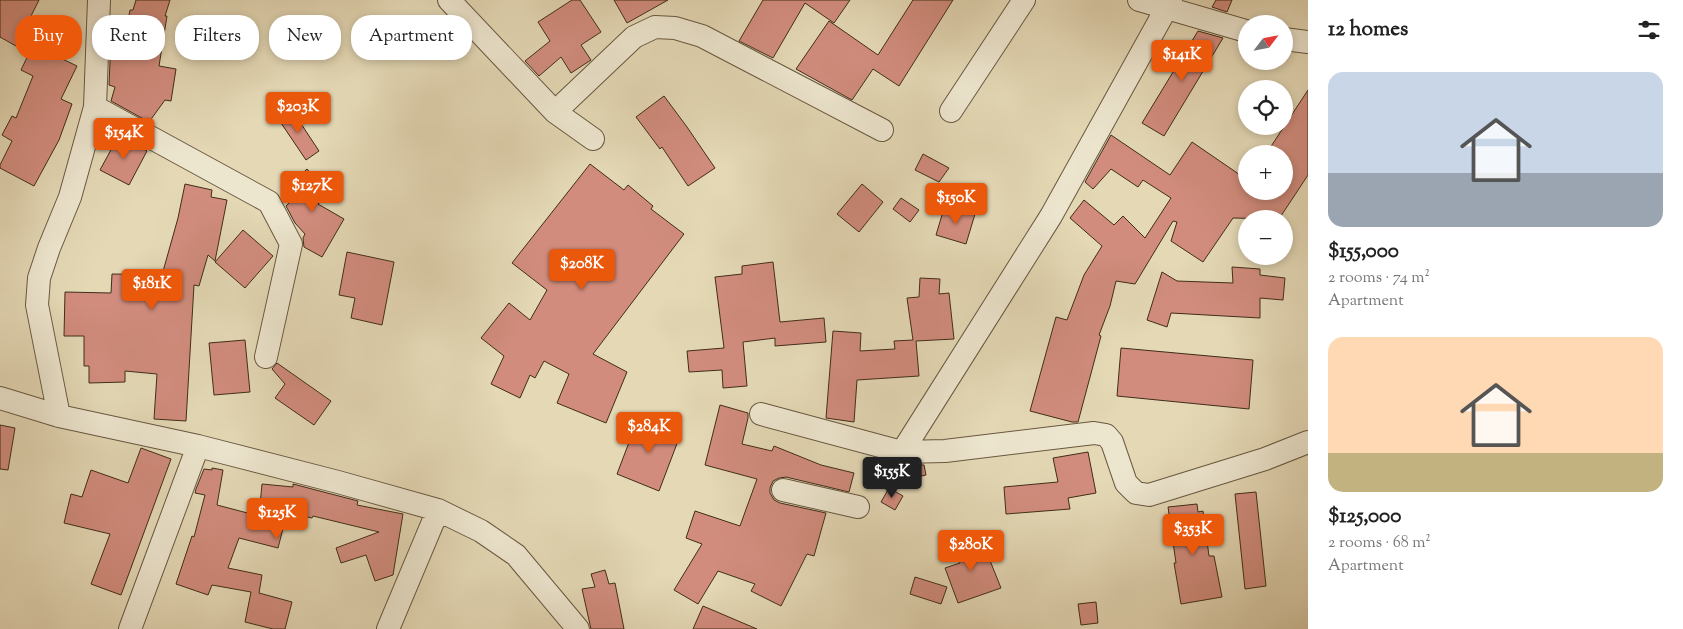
<!DOCTYPE html>
<html lang="en">
<head>
<meta charset="utf-8">
<style>
	:root { --surface:#fff; --page:#f6f6f6; --text:#222; --muted:#767676; --accent:#ea580c }
	body { margin:0; font-family:"Sorts Mill Goudy",serif; background:var(--page); color:var(--text); height:100vh; display:flex; flex-direction:column; font-size:19px; white-space:nowrap }
	* { box-sizing:border-box; margin:0 }
	p { font-size:16px; color:var(--muted) }
	.icon { flex:none; width:28px; height:28px; fill:none; stroke:currentColor; stroke-width:2; stroke-linecap:round; stroke-linejoin:round }
	.map { position:relative; flex:1; overflow:hidden }
	.details { display:flex; flex-direction:column; background:var(--surface); width:375px }
	.details>* { flex:none }
	.guide { position:absolute; left:15px; top:15px; width:475px; height:45px; display:flex; gap:10px }
	.needle { width:32px; rotate:58deg }
	.fabs { position:absolute; left:1238px; top:15px; display:grid; gap:10px }
	.fabs a { display:grid; place-items:center; width:55px; height:55px; border-radius:50%; background:var(--surface); box-shadow:0 2px 8px #0003; font-size:25px }
	.price { position:absolute; translate:-50% -42px; padding:0 11px; border-radius:5px; background:var(--accent); color:#fff; font-size:16px; line-height:32px; filter:drop-shadow(0 1px 2px #0008) }
	.price::after { content:''; position:absolute; left:50%; top:30px; width:15px; height:11px; margin-left:-8px; background:inherit; clip-path:polygon(0 0,100% 0,50% 100%) }
	.price.active { background:#222; color:#fff }
	ul { padding:0; list-style:none }
	li { display:grid; align-content:center; gap:10px; height:265px; padding:0 20px }
	li span { display:grid; place-items:center; height:155px; border-radius:15px; color:#555 }
	li>.icon { margin-inline-start:auto }
	span .icon { width:90px; height:90px; fill:#fffc; stroke-width:1 }
	li b { font-size:21px }
	h2 { display:flex; justify-content:space-between; align-items:center; height:60px; padding:0 20px; font-size:21px }
	.pill { padding:0 18px; border-radius:20px; background:var(--surface); box-shadow:0 2px 8px #0003; font-size:18px; line-height:45px }
	.pill.active { background:var(--accent); color:#fff }
	main { display:flex; flex:1; min-height:0 }
	.map>svg:first-child { display:block }
	.building { fill:#d18c7d; stroke:#402d19 }
	.lines { fill:none; stroke-linecap:round; stroke-linejoin:round }
	.minor-casing { stroke:#695840; stroke-width:24 }
	.minor { stroke:#ede6cf; stroke-width:22 }
</style>
</head>
<body>
<main>
<div class="map">
<svg width="1308" height="629" viewBox="0 0 1308 629">
	<rect width="100%" height="100%" fill="#e4d8b5"/>
	<filter id="stains"><feTurbulence type="fractalNoise" baseFrequency=".004" numOctaves="4"/><feColorMatrix values="0 0 0 0 .2 0 0 0 0 .09 0 0 0 0 .02 0 0 0 .5 -.17"/></filter>
	<radialGradient id="worn" r=".72"><stop offset=".6" stop-color="#630" stop-opacity="0"/><stop offset="1" stop-color="#630" stop-opacity=".3"/></radialGradient>
	<path class="building" d="M 0,0 L 39,0 L 16,46 L 0,37 Z
		M 136,0 L 170,0 L 165,16 L 167,16 L 159,66 L 176,69 L 171,101 L 165,100 L 149,122 L 111,101 L 115,87 L 109,85 L 111,40 L 124,44 L 130,10 L 133,10 Z
		M 572,0 L 580,0 L 601,32 L 581,45 L 591,60 L 571,73 L 561,57 L 539,76 L 525,61 L 550,41 L 538,22 Z
		M 614,0 L 668,0 L 627,23 Z
		M 763,0 L 850,0 L 834,23 L 805,3 L 773,58 L 739,41 Z
		M 913,0 L 953,0 L 899,86 L 873,69 L 852,100 L 796,69 L 829,21 L 878,55 Z
		M 1216,0 L 1232,0 L 1227,12 L 1212,7 Z
		M 1198,31 L 1223,38 L 1164,136 L 1142,123 Z
		M 33,45 L 77,66 L 61,99 L 72,104 L 59,140 L 34,186 L 0,168 L 0,165 L 12,141 L 2,135 L 12,116 L 16,118 L 33,76 L 21,70 Z
		M 1308,90 L 1308,175 L 1279,219 L 1233,218 L 1203,262 L 1171,241 L 1177,222 L 1173,221 L 1135,284 L 1116,281 L 1110,306 L 1099,335 L 1101,336 L 1078,422 L 1072,422 L 1030,411 L 1056,317 L 1067,320 L 1084,275 L 1102,246 L 1070,218 L 1084,200 L 1114,225 L 1123,216 L 1145,238 L 1171,198 L 1143,180 L 1138,187 L 1111,169 L 1093,189 L 1085,182 L 1111,135 L 1170,175 L 1192,142 L 1246,179 L 1246,191 L 1284,191 L 1284,154 L 1266,154 Z
		M 664,96 L 687,127 L 715,168 L 688,186 L 662,147 L 660,149 L 636,117 Z
		M 290,107 L 319,151 L 306,160 L 277,117 Z
		M 119,135 L 147,151 L 129,185 L 100,170 Z
		M 923,154 L 949,168 L 939,182 L 915,170 Z
		M 590,164 L 624,190 L 628,185 L 653,206 L 651,209 L 684,234 L 593,354 L 627,372 L 606,423 L 557,403 L 569,374 L 544,361 L 535,378 L 530,375 L 520,398 L 491,384 L 504,356 L 481,338 L 509,303 L 530,320 L 547,290 L 512,263 Z
		M 307,169 L 329,194 L 318,204 L 344,219 L 322,257 L 304,247 L 303,238 L 305,234 L 295,223 L 286,206 L 292,200 L 284,190 Z
		M 185,184 L 212,190 L 211,197 L 227,200 L 215,261 L 208,255 L 199,286 L 194,285 L 186,421 L 154,419 L 157,374 L 125,371 L 125,382 L 89,383 L 89,366 L 84,366 L 84,336 L 64,336 L 65,292 L 111,293 L 112,274 L 162,275 L 178,218 Z
		M 862,184 L 883,202 L 859,232 L 837,214 Z
		M 901,198 L 919,210 L 910,222 L 893,209 Z
		M 945,205 L 975,214 L 966,244 L 936,235 Z
		M 243,230 L 273,256 L 245,288 L 215,262 Z
		M 347,252 L 394,262 L 382,325 L 351,318 L 355,298 L 339,295 Z
		M 773,262 L 780,322 L 824,318 L 826,342 L 775,346 L 775,338 L 743,342 L 747,386 L 723,388 L 722,370 L 689,372 L 687,351 L 724,348 L 715,277 L 742,274 L 742,266 Z
		M 1232,267 L 1260,269 L 1260,275 L 1285,278 L 1283,300 L 1260,298 L 1260,318 L 1171,313 L 1167,327 L 1147,320 L 1162,272 L 1177,281 L 1233,283 Z
		M 920,278 L 940,279 L 939,294 L 949,293 L 954,339 L 916,341 L 919,376 L 857,380 L 854,422 L 826,418 L 833,331 L 861,333 L 860,351 L 895,349 L 894,341 L 913,340 L 907,298 L 919,297 Z
		M 245,340 L 250,392 L 214,395 L 209,343 Z
		M 1121,348 L 1253,360 L 1249,409 L 1117,396 Z
		M 277,363 L 331,401 L 314,425 L 275,398 L 285,384 L 272,369 Z
		M 720,405 L 748,413 L 748,418 L 742,444 L 772,451 L 774,446 L 821,465 L 854,473 L 849,492 L 786,477 L 779,478 L 773,481 L 770,488 L 770,493 L 774,500 L 780,503 L 826,513 L 814,556 L 807,554 L 781,606 L 751,591 L 755,584 L 718,571 L 698,604 L 674,590 L 702,544 L 686,538 L 695,511 L 740,526 L 757,479 L 705,465 Z
		M 639,416 L 681,433 L 659,491 L 617,474 Z
		M 0,425 L 15,428 L 8,470 L 0,469 Z
		M 141,448 L 171,459 L 121,595 L 91,584 L 110,534 L 64,523 L 71,494 L 82,497 L 91,470 L 128,483 Z
		M 1088,452 L 1096,493 L 1068,498 L 1070,509 L 1006,514 L 1004,487 L 1058,482 L 1053,458 Z
		M 899,465 L 924,465 L 926,475 L 902,480 Z
		M 212,468 L 223,470 L 217,505 L 259,516 L 262,484 L 293,487 L 293,484 L 358,501 L 357,505 L 403,514 L 393,575 L 375,581 L 366,555 L 341,563 L 336,548 L 379,532 L 313,516 L 312,518 L 287,513 L 278,548 L 239,538 L 228,568 L 262,575 L 259,593 L 292,602 L 285,629 L 273,629 L 245,622 L 251,592 L 212,585 L 208,595 L 176,584 L 192,536 L 194,537 L 205,495 L 195,493 L 196,489 L 204,469 L 212,470 Z
		M 889,488 L 903,496 L 895,510 L 881,502 Z
		M 1256,492 L 1266,586 L 1245,589 L 1235,494 Z
		M 1197,504 L 1198,512 L 1203,511 L 1209,556 L 1214,556 L 1222,597 L 1181,604 L 1174,563 L 1176,563 L 1168,507 Z
		M 972,536 L 980,555 L 987,553 L 1001,588 L 958,603 L 945,568 L 960,563 L 952,544 Z
		M 605,570 L 609,584 L 615,583 L 624,629 L 591,629 L 582,589 L 595,587 L 591,574 Z
		M 915,577 L 947,587 L 941,604 L 910,594 Z
		M 1096,602 L 1098,623 L 1081,625 L 1078,604 Z
		M 703,606 L 757,629 L 693,629 Z"/>
	<g class="lines">
		<g class="minor-casing">
			<path id="minor" d="M 449,0 L 555,112 L 593,139
				M 1139,0 L 1246,31
				M 1284,39 L 1308,42
				M 95,107 L 269,202 L 291,244 L 266,357
				M 951,111 L 1024,0
				M 555,112 L 634,37 L 655,27 L 675,28 L 702,36 L 882,130
				M 0,398 L 59,416 L 198,446 L 338,482 L 438,510 L 481,531 L 516,555 L 578,629
				M 761,414 L 902,452 L 945,451 L 1094,433 L 1106,435 L 1112,442 L 1126,483 L 1136,493 L 1149,495 L 1265,459 L 1308,442
				M 59,416 L 37,305 L 39,278 L 49,248 L 70,197 L 95,107 L 99,0
				M 902,452 L 1051,216 L 1171,0
				M 783,490 L 858,507
				M 130,629 L 198,446
				M 388,629 L 438,510"/>
		</g>
		<use href="#minor" class="minor"/>
	</g>
	<rect width="100%" height="100%" filter="url(#stains)"/>
	<rect width="100%" height="100%" fill="url(#worn)"/>
</svg>
<div class="fabs">
<a><svg class="needle" viewBox="-14 -14 28 28"><path d="M0-13l5 13h-10z" fill="#e53935"/><path d="M0 13l5-13h-10z" fill="#767676"/></svg></a>
<a><svg class="icon" aria-label="locate" viewBox="0 0 24 24"><circle cx="12" cy="12" r="6"/><path d="M12 2v4M12 18v4M2 12h4M18 12h4"/></svg></a>
<a>+</a>
<a>−</a>
</div>
<b class="price" style="left:1182px;top:82px">$141K</b>
<b class="price" style="left:298px;top:134px">$203K</b>
<b class="price" style="left:124px;top:160px">$154K</b>
<b class="price" style="left:312px;top:213px">$127K</b>
<b class="price" style="left:956px;top:225px">$150K</b>
<b class="price" style="left:582px;top:291px">$208K</b>
<b class="price" style="left:152px;top:311px">$181K</b>
<b class="price" style="left:649px;top:454px">$284K</b>
<b class="price active" style="left:892px;top:499px">$155K</b>
<b class="price" style="left:277px;top:540px">$125K</b>
<b class="price" style="left:1193px;top:556px">$353K</b>
<b class="price" style="left:971px;top:572px">$280K</b>
<div class="guide">
<a class="pill active">Buy</a>
<a class="pill">Rent</a>
<a class="pill">Filters</a>
<a class="pill">New</a>
<a class="pill">Apartment</a>
</div>
</div>
<section class="details">
<h2>12 homes<svg class="icon" aria-label="filters" viewBox="0 0 24 24"><path d="M4 7h16M4 17h16"/><circle cx="9" cy="7" r="2"/><circle cx="15" cy="17" r="2"/></svg></h2>
<ul>
<li><span style="background:linear-gradient(#c9d6e8 65%,#9aa5b1 0)"><svg class="icon" aria-label="home" viewBox="0 0 24 24"><path d="M3 11l9-7 9 7M6 9v11h12V9"/></svg></span><div><b>$155,000</b><p>2 rooms · 74 m²</p><p>Apartment</p></div></li>
<li><span style="background:linear-gradient(#ffd9b3 75%,#c2b280 0)"><svg class="icon" aria-label="home" viewBox="0 0 24 24"><path d="M3 11l9-7 9 7M6 9v11h12V9"/></svg></span><div><b>$125,000</b><p>2 rooms · 68 m²</p><p>Apartment</p></div></li>
</ul>
</section>
</main>
</body>
</html>
